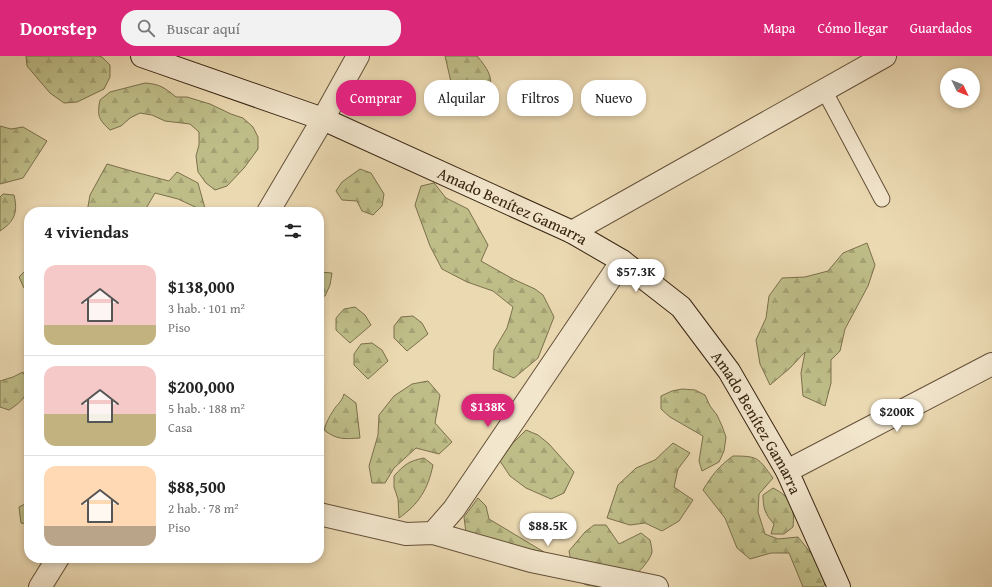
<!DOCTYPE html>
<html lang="es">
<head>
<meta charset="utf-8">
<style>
	:root { --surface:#fff; --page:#f2f2f2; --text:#222; --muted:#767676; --line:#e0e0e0; --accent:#db2777 }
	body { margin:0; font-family:"Gentium Book Plus",serif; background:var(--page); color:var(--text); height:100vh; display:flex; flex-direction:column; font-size:15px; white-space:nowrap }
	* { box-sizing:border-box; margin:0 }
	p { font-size:13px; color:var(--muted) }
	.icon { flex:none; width:22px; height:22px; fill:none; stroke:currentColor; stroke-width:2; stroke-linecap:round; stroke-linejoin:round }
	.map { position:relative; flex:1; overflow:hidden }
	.sheet { position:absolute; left:24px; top:151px; width:300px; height:356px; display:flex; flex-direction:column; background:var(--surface); border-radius:16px; box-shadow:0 2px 6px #0003 }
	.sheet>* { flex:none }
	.top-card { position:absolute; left:336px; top:24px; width:380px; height:36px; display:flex; gap:8px }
	.needle { width:26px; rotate:133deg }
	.controls { position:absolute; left:940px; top:12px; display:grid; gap:8px }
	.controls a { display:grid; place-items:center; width:40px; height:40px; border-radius:50%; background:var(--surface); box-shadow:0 2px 6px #0003; font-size:20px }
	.price { position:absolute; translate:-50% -34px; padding:0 9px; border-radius:14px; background:#fff; color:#222; font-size:13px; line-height:26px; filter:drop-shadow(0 1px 2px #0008) }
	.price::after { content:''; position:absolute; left:50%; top:24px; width:12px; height:9px; margin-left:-6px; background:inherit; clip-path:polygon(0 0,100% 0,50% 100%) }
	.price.on { background:var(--accent); color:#fff }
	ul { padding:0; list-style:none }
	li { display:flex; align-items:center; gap:12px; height:100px; padding:0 20px }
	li+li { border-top:1px solid var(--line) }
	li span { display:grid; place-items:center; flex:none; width:112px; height:80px; border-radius:12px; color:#555 }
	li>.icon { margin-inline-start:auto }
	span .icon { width:48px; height:48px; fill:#fffc; stroke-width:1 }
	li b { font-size:17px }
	h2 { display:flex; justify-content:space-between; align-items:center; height:48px; padding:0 20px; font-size:17px }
	.chip { padding:0 14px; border-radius:16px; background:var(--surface); box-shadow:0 2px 6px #0003; font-size:14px; line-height:36px }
	.chip.on { background:var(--accent); color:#fff }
	header { display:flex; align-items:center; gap:24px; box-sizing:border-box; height:56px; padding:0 20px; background:var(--accent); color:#fff }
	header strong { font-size:19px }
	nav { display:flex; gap:22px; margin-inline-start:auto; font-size:14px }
	.search { width:280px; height:36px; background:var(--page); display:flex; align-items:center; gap:10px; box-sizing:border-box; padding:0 14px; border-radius:16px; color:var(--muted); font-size:15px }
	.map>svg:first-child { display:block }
	.forest { fill:url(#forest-firs); stroke:#7b704c }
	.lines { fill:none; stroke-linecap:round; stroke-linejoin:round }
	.service-casing { stroke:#655138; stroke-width:17 }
	.minor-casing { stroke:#655138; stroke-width:24 }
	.secondary-casing { stroke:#382410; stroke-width:24 }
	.service { stroke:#f2e6cd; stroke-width:15 }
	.minor { stroke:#f2e6cd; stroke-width:22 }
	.secondary { stroke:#f2e6cd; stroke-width:22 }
	.labels { text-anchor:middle; stroke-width:4; stroke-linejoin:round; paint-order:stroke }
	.street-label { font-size:16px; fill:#382410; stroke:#f2e6cd }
</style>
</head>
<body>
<header>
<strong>Doorstep</strong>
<div class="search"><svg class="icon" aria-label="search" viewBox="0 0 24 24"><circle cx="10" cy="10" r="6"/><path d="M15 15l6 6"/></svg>Buscar aquí</div>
<nav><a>Mapa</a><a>Cómo llegar</a><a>Guardados</a></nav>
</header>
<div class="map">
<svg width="992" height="531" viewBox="0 0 992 531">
	<defs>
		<pattern id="forest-firs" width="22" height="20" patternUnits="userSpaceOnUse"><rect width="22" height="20" fill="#bebd88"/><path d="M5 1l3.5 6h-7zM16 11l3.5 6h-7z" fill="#a4a274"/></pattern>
	</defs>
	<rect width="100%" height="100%" fill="#ebd9b2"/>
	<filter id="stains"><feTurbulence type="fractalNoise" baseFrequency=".005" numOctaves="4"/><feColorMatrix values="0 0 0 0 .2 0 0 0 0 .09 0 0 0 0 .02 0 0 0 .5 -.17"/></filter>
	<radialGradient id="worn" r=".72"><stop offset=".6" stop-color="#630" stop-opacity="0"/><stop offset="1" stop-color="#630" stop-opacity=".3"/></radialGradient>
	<path class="forest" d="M 26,0 L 99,0 L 102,1 L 110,9 L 110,21 L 104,33 L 77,46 L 64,47 L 50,37 L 27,10 Z
		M 445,0 L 477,0 C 482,6 488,13 490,21 C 493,33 489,53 477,57 C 473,58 468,58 464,59 L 451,26 Z
		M 145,27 C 160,28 165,32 176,41 L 187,41 L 210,48 L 231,58 L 243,62 L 253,71 L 258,81 L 258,93 L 244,112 L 227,130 L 215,134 L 206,127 L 198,116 L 196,100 L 199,89 L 199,76 L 190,68 L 165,65 L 152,59 L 140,57 L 130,62 L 121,70 L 110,74 C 98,63 97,59 100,44 L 110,36 Z
		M 0,70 L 11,73 L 23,71 L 47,85 L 23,122 L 0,128 Z
		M 107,108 L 135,116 L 169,125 L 177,116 L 198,127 L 206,156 L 178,143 L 155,137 L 144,156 L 87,156 L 90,139 Z
		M 360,113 L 371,117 L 384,138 L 382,150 L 373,159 L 362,155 L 357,145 L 342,144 L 336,135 L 342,126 Z
		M 434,127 L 446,142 L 468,153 L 488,189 L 481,205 L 513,223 L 535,233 L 543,239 L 554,261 L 538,302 L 514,322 L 493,313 L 494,294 L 507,272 L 513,251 L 493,235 L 467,226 L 442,213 L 430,190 L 415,149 L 421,130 Z
		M 3,138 L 14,139 C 18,156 15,165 0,175 L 0,141 Z
		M 867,187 L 875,209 L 868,230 L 845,273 L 840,295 L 831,304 L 831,327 L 825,350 L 803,340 L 801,317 L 805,296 L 790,312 L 770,329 L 760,308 L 756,284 L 766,262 L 769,240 L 782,222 L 805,221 L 828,215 L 843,197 Z
		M 29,211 L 29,236 L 24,232 L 19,221 Z
		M 319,214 L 320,216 L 332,217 L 330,229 L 325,240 L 319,241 Z
		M 355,251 L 365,259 L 371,269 L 350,287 L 336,274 L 336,262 L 344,253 Z
		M 413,260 L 422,267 L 428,278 L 407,295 L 394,282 L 394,270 L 401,261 Z
		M 372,287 L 382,294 L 388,305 L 368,323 L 354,309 L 354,298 L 361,288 Z
		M 23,316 C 32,335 26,343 9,354 L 0,351 L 0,325 L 13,321 Z
		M 428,325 L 440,339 L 435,367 L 452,386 L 439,398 L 416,392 L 394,412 L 385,427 L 372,427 L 369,410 L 378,379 L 379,359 L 394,340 L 412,328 Z
		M 682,333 L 695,334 L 705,339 L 710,350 L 717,359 L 722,370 L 726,381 L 724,395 L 719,406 L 702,415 L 699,405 L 703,380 L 670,361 L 661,353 L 661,340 L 672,335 Z
		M 344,338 L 356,347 L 360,382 C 344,383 337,384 324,374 C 326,367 329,361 333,355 C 337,348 342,346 344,338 Z
		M 526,374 L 538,379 L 549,388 L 574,416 L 564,437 L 551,443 L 526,432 L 510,420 L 500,405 L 513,387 Z
		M 673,387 L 690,397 L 678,413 L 674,431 L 693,444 L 679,465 L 662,475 L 645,467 L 630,469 L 607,462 L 618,429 L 636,412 L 655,404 Z
		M 733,400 C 759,400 758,402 773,422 L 759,438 L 758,456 L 765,478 L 778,483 L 798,481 L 818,506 L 825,529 L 822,531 L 803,531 L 789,497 L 771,497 L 750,503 L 737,492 L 725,462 L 703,434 C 712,419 719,410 733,400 Z
		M 424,402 L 433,409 C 428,433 419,448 399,462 L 398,443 L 394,431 L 394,420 C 405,408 409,405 424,402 Z
		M 773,432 C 791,441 795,452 793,471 L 784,478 L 771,478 L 774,468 C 765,458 763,452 763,439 Z
		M 478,442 L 486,450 L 489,463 L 544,496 L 513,490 L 466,477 L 464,461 Z
		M 29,446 L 29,468 L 21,467 L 19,451 Z
		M 594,469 L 606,469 L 619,488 L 641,477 L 650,484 C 651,488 652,493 652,496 C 650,507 628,528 618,531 C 612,531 589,531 584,528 C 574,521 571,506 569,495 L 585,476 Z"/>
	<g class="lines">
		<g class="service-casing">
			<path id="service" d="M 824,34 L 882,143"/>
		</g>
		<g class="minor-casing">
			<path id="minor" d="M 268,156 L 323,63 L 358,0
				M 572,176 L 885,0
				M 787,415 L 992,308
				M 319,458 L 406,478 L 433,477 L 454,453 L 622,205
				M 433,477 L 531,505 L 657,531
				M 40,531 L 58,502"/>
		</g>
		<g class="secondary-casing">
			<g id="secondary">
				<path id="s1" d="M 142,0 L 323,63 L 572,176 L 622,205 L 681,251 L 729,315 L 787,415 L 839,531"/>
			</g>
		</g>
		<use href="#service" class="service"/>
		<use href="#minor" class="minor"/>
		<use href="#secondary" class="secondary"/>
	</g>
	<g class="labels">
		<g class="street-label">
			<text dy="6" stroke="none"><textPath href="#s1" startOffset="400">Amado Benítez Gamarra</textPath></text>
			<text dy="6" stroke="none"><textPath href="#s1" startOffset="736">Amado Benítez Gamarra</textPath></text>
		</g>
	</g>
	<rect width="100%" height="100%" filter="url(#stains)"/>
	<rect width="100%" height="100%" fill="url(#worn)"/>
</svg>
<div class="controls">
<a><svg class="needle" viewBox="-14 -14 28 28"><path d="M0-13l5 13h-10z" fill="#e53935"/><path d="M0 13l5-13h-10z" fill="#767676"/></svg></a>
</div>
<b class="price" style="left:636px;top:237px">$57.3K</b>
<b class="price on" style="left:488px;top:372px">$138K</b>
<b class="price" style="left:897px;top:377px">$200K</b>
<b class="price" style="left:548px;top:491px">$88.5K</b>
<div class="top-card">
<a class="chip on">Comprar</a>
<a class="chip">Alquilar</a>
<a class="chip">Filtros</a>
<a class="chip">Nuevo</a>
</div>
<section class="sheet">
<h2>4 viviendas<svg class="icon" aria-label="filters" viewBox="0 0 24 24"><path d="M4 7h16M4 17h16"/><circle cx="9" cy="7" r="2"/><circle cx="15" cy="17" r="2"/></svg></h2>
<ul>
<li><span style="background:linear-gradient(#f6c9c9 75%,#c2b280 0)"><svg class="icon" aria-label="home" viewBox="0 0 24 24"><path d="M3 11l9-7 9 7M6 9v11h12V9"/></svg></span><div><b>$138,000</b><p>3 hab. · 101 m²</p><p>Piso</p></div></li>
<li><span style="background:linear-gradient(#f6c9c9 60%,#c2b280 0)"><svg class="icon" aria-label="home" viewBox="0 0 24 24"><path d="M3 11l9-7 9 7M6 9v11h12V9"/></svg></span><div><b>$200,000</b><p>5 hab. · 188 m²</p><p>Casa</p></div></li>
<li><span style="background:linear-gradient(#ffd9b3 75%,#b9a48a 0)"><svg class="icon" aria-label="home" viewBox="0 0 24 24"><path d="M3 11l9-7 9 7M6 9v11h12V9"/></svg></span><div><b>$88,500</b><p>2 hab. · 78 m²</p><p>Piso</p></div></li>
</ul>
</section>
</div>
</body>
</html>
